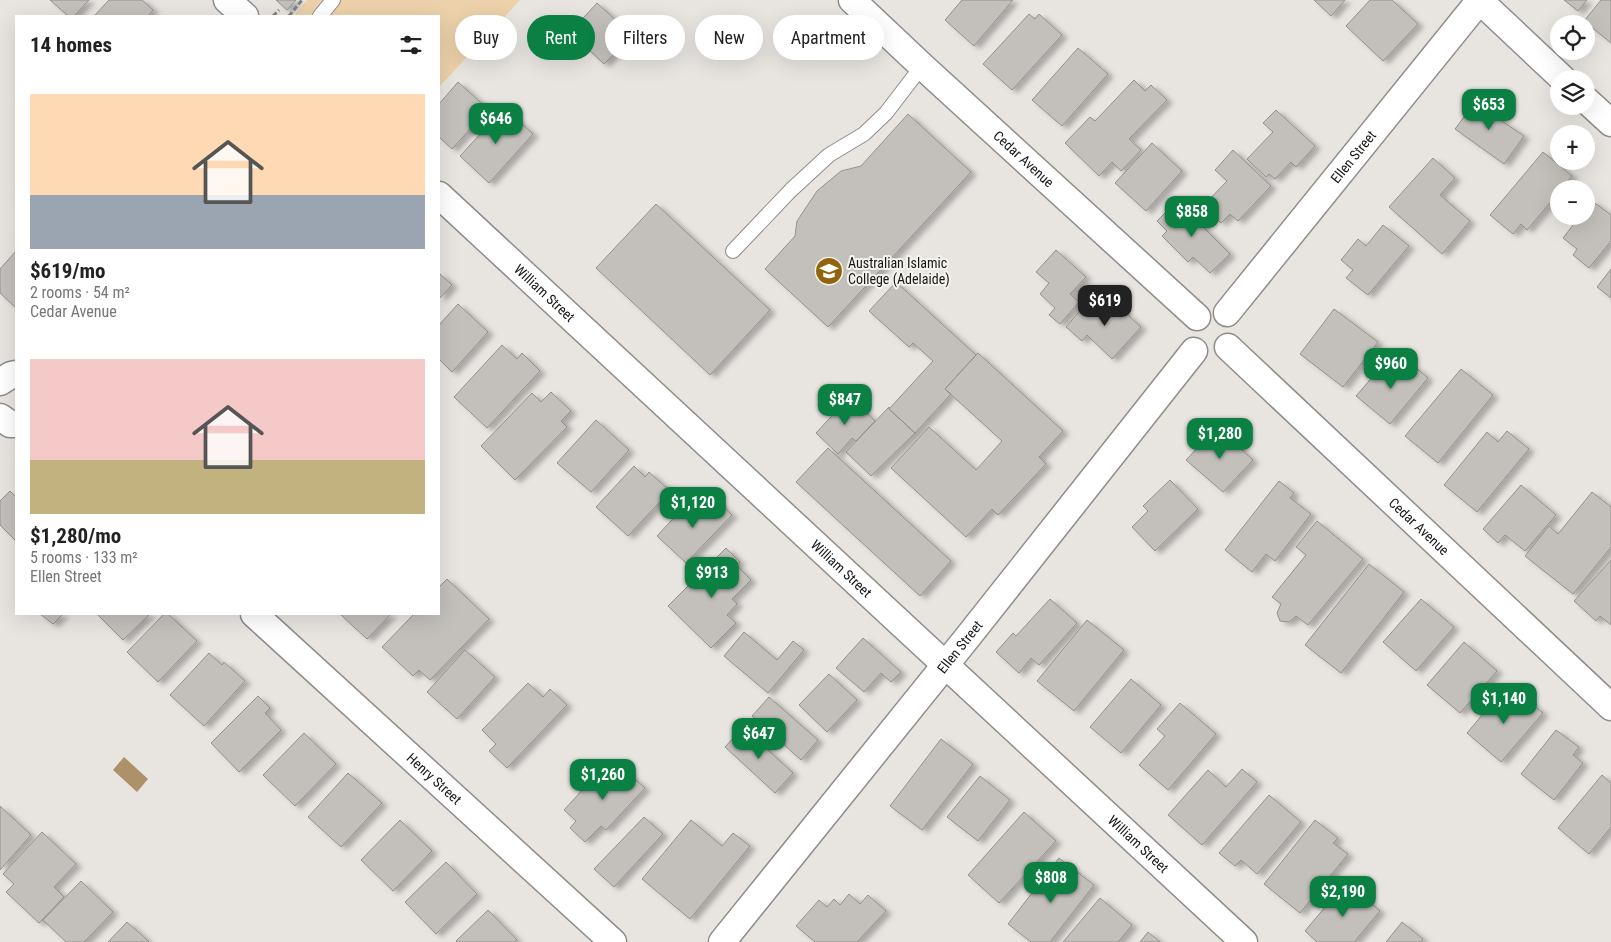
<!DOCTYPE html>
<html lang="en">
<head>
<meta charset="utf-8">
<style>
	:root { --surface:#fff; --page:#f6f6f6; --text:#222; --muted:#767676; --accent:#0b8043 }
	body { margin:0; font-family:"Roboto Condensed",sans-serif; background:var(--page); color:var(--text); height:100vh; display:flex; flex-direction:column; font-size:19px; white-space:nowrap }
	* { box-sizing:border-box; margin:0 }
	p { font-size:16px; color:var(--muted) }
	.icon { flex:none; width:28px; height:28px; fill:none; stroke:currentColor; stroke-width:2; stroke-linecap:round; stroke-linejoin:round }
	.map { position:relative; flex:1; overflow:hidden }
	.side { position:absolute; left:15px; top:15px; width:425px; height:600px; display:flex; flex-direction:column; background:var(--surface); border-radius:0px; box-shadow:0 5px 20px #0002 }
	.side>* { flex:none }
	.top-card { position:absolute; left:455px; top:15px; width:475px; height:45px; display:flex; gap:10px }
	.tools { position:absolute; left:1550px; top:15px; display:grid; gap:10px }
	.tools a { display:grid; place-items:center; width:45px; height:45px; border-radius:50%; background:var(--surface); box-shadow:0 5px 20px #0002; font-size:25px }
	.price { position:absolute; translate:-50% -42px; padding:0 11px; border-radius:10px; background:var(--accent); color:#fff; font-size:16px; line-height:32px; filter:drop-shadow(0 1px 2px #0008) }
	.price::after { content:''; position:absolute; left:50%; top:30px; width:15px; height:11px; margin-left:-8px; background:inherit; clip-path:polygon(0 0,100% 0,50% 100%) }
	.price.selected { background:#222; color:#fff }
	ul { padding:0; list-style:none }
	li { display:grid; align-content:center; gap:10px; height:265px; padding:0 15px }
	li span { display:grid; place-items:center; height:155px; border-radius:0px; color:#555 }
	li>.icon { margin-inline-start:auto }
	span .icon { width:90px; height:90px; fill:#fffc; stroke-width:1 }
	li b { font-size:21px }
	h2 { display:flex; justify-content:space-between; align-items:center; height:60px; padding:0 15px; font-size:21px }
	.tag { padding:0 18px; border-radius:22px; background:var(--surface); box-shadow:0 5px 20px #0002; font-size:18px; line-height:45px }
	.tag.selected { background:var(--accent); color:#fff }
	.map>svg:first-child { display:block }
	.green { fill:#ecd1aa }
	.water { fill:#ad9269 }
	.building { fill:#c3c0bc; stroke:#94918d; filter:url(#shadow) }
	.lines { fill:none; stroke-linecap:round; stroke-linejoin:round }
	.lane-casing { stroke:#8f8c89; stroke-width:16 }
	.street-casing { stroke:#8f8c89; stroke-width:29 }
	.path { stroke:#83817f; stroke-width:3; stroke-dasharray:5 2.5; stroke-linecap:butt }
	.lane { stroke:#fff; stroke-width:14 }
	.street { stroke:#fff; stroke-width:26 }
	.labels { text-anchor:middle; stroke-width:4; stroke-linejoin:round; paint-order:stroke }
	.street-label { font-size:14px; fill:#171615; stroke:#f5f3ee }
	.poi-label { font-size:14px; fill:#171615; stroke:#f5f3ee; text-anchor:start }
</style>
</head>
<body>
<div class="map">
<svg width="1611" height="942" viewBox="0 0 1611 942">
	<defs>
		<filter id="shadow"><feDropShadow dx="5.5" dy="3" stdDeviation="2.5" flood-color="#0004"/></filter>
	</defs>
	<rect width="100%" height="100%" fill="#e8e5e1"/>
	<path class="green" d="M 307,0 L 520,0 L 439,87 L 439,16 L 294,16 Z"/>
	<path class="water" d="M 124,757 L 148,779 L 137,792 L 113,770 Z"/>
	<path class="building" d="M 50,0 L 89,0 L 74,16 L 68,16 Z
		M 109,0 L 142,0 L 153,10 L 148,16 L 94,16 Z
		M 276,0 L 296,0 L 287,10 Z
		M 962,0 L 1013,0 L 974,46 L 945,20 Z
		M 1314,0 L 1345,0 L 1331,16 Z
		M 1370,0 L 1392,0 L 1418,24 L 1383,61 L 1346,26 Z
		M 1564,0 L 1587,0 L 1578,11 Z
		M 1601,0 L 1611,0 L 1611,43 L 1584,21 Z
		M 597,3 L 632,35 L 604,64 L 570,32 Z
		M 1029,14 L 1035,19 L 1039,14 L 1062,35 L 1012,90 L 983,64 Z
		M 1078,48 L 1108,74 L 1062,126 L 1032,100 Z
		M 1134,80 L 1145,91 L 1151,85 L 1167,100 L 1129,139 L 1141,150 L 1121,171 L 1112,162 L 1099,176 L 1065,143 L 1090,117 L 1095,121 Z
		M 458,82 L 488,109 L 452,149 L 439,137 L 439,104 Z
		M 1478,98 L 1499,113 L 1496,117 L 1524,136 L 1504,164 L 1455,129 Z
		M 504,108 L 533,134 L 489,183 L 460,156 Z
		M 1276,110 L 1315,146 L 1296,167 L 1291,162 L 1275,179 L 1269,174 L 1266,177 L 1247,159 L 1273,132 L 1263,123 Z
		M 908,114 L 971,172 L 828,327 L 765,269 L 795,236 L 797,221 L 817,191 L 841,171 L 861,166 Z
		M 1152,143 L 1182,171 L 1146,211 L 1115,183 Z
		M 1233,150 L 1271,186 L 1238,221 L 1230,214 L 1221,223 L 1203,206 L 1227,181 L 1215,170 Z
		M 1543,152 L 1572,176 L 1561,189 L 1559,189 L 1559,192 L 1527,230 L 1521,224 L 1513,234 L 1490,215 Z
		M 1433,158 L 1455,178 L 1440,195 L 1470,221 L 1442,254 L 1389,207 Z
		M 1177,201 L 1230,254 L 1210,273 L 1193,257 L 1188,262 L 1162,236 L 1167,231 L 1157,221 Z
		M 1592,201 L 1611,215 L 1611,241 L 1589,268 L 1573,255 L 1577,249 L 1563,238 L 1580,216 L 1586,216 L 1586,208 Z
		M 656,204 L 770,310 L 710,375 L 596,268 Z
		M 1383,225 L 1409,246 L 1368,295 L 1346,278 L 1353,270 L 1341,260 L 1358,239 L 1366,246 Z
		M 1056,250 L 1086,277 L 1070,294 L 1079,302 L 1060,324 L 1049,315 L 1055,308 L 1040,294 L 1049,283 L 1036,272 Z
		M 16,251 L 16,308 L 0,293 L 0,269 Z
		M 1611,269 L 1611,298 L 1597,287 Z
		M 439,273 L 452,285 L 439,299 Z
		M 896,282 L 976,355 L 945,389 L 951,394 L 915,433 L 889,409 L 933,361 L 913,343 L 909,347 L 869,311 Z
		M 1108,297 L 1141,327 L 1112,359 L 1087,335 L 1082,341 L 1066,327 L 1083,307 L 1091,315 Z
		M 458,304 L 488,332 L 452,372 L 439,359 L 439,325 Z
		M 1334,309 L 1378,342 L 1343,387 L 1300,354 Z
		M 502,345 L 517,359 L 522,353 L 540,371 L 487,428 L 454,397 Z
		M 978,353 L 1063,431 L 1039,457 L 1046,464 L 998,515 L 992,509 L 966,537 L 891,468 L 929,427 L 976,470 L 1002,441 L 945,389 Z
		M 1388,359 L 1407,374 L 1414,366 L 1428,378 L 1390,424 L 1356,396 Z
		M 1461,369 L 1493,395 L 1438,463 L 1405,436 Z
		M 551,392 L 571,411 L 561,421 L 567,427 L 515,480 L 481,446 L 532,393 L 541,402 Z
		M 849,397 L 875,421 L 856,441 L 852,438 L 838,454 L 816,433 Z
		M 889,407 L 889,409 L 915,433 L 871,476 L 846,452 Z
		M 596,420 L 629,450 L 591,492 L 557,463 Z
		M 1217,427 L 1253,460 L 1223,492 L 1186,460 Z
		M 1507,431 L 1529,449 L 1477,512 L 1444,485 L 1487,432 L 1498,442 Z
		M 828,448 L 951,561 L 920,596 L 796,482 Z
		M 634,466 L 645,477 L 649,472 L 670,491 L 628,536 L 596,507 Z
		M 1170,480 L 1198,509 L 1155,551 L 1132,527 L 1148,511 L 1143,506 Z
		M 1279,481 L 1294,493 L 1290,498 L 1311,514 L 1275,561 L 1266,554 L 1252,572 L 1225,550 Z
		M 1521,485 L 1556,515 L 1525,551 L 1505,535 L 1498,543 L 1483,529 Z
		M 10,491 L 15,496 L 16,495 L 16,541 L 0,525 L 0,501 Z
		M 1592,492 L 1611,507 L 1611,547 L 1573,594 L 1525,556 L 1549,526 L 1558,534 Z
		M 692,498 L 709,513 L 718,502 L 732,515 L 686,563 L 657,536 Z
		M 1317,521 L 1363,559 L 1308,625 L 1296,616 L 1289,622 L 1280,621 L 1277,613 L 1281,604 L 1272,597 L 1306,555 L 1296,547 Z
		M 726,548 L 740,562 L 736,565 L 751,580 L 732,599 L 737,604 L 727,615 L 736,623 L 711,648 L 668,606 Z
		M 1611,560 L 1611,625 L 1600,616 L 1596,621 L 1574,601 Z
		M 1369,564 L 1404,592 L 1341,673 L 1305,645 Z
		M 447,579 L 489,619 L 430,680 L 419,670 L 413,676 L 382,647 L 414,614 L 439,614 L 439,587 Z
		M 1050,599 L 1077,623 L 1039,665 L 1031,658 L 1019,673 L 996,652 L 1013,633 L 1016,636 Z
		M 1421,599 L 1454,627 L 1416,671 L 1383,642 Z
		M 40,614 L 63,614 L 53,624 Z
		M 97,614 L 150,614 L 123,640 Z
		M 164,614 L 168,614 L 197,641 L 158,682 L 127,652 Z
		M 340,614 L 391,614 L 367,639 Z
		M 1087,620 L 1124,650 L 1074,711 L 1037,681 Z
		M 744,632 L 777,660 L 793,641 L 804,650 L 768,693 L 724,656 Z
		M 863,638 L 901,672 L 891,682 L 881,673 L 864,692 L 836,668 Z
		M 1464,642 L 1497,671 L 1460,713 L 1427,685 Z
		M 465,650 L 495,677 L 457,719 L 427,692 Z
		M 209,653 L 222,665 L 224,662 L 245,681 L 204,726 L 170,695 Z
		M 829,674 L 857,700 L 827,732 L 799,705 Z
		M 1131,679 L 1161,705 L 1121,753 L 1090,727 Z
		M 528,683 L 543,697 L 550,689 L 567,705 L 507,768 L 489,751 L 496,744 L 482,730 Z
		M 1504,689 L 1522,704 L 1526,699 L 1543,713 L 1501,762 L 1467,733 Z
		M 258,696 L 270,708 L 265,713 L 281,730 L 239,772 L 211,743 Z
		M 769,697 L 818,740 L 801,760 L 752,716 Z
		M 1180,703 L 1216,734 L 1168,790 L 1139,765 L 1165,736 L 1157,729 Z
		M 743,727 L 793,773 L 775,793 L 725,747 Z
		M 1556,730 L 1579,747 L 1573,755 L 1583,763 L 1554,800 L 1521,774 Z
		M 304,733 L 336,764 L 295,806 L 263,775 Z
		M 941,739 L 973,764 L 922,830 L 890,806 Z
		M 606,764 L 617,774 L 622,768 L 645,788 L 606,830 L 601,826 L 585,842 L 570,828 L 576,821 L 564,810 Z
		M 1242,769 L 1257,782 L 1202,845 L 1168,815 L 1208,770 L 1226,787 Z
		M 348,773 L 382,803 L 341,847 L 308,817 Z
		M 1602,775 L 1611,783 L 1611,827 L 1589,854 L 1558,828 Z
		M 980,776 L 1010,800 L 978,841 L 947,817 Z
		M 1269,795 L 1301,822 L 1257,874 L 1241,860 L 1235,866 L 1219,853 Z
		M 0,806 L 31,835 L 0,870 Z
		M 1024,812 L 1056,841 L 999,903 L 968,875 Z
		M 644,817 L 663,834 L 614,887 L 594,869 Z
		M 400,820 L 432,851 L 393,891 L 361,860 Z
		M 691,820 L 722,846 L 733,833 L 750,846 L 690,919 L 642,879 Z
		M 1315,820 L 1338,838 L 1333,843 L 1348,854 L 1300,913 L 1264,884 Z
		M 42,832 L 76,864 L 54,887 L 64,897 L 39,923 L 6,892 L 14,884 L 3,874 Z
		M 1059,858 L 1094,885 L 1050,942 L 1031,942 L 1008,924 Z
		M 446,862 L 477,894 L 436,934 L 405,902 Z
		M 81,881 L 113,912 L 84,942 L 66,942 L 43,920 Z
		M 1346,882 L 1380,911 L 1354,942 L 1317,942 L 1305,931 Z
		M 849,894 L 860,904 L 868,895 L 886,911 L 857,942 L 815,942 L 796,926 L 819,900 L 827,907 L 834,899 L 840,905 Z
		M 1100,898 L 1132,925 L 1118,942 L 1063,942 Z
		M 488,910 L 517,940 L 514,942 L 457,942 L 456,941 Z
		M 127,922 L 146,939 L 149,942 L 108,942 Z
		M 1402,922 L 1423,939 L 1421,942 L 1386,942 Z
		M 1148,932 L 1160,942 L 1140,942 Z"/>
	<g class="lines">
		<g class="lane-casing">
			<path id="lane" d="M 320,16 L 333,0
				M 733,251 L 791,190 L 829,155 L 864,134 L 886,113 L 922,66"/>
		</g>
		<g class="street-casing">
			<g id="street">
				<path d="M 227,0 L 245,16"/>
				<path id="s1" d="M 852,0 L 922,66 L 1197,317"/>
				<path d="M 1479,0 L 1563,79"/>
				<path d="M 1586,100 L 1611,123"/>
				<path id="s2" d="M 439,195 L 1244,942"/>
				<path id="s3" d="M 1227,313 L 1480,0"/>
				<path id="s4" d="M 1228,347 L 1611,707"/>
				<path d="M 0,382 L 11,375 L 16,374"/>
				<path d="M 0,417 L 10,424 L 16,424"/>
				<path id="s5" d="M 254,614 L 613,942"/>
				<path id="s6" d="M 722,942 L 967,638 L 1194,351"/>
			</g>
		</g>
		<path class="path" d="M 273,16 L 279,10
			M 289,16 L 302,0"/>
		<use href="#lane" class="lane"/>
		<use href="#street" class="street"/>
	</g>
	<defs>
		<g id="school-disc" transform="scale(1.4375)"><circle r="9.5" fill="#90650e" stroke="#f5f3ee"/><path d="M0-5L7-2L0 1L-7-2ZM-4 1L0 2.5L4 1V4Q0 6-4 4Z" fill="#fff"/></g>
	</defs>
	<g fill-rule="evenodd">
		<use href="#school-disc" x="829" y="271"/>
	</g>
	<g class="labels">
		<g class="street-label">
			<text dy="5" stroke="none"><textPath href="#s3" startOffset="201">Ellen Street</textPath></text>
			<text dy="5" stroke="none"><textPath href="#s1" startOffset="234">Cedar Avenue</textPath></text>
			<text dy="5" stroke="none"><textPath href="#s2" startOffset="144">William Street</textPath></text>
			<text dy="5" stroke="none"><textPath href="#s4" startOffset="262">Cedar Avenue</textPath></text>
			<text dy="5" stroke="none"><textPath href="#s2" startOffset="549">William Street</textPath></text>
			<text dy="5" stroke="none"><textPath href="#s6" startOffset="379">Ellen Street</textPath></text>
			<text dy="5" stroke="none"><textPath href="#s5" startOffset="244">Henry Street</textPath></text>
			<text dy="5" stroke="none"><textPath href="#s2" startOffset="954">William Street</textPath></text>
		</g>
		<g class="poi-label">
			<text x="848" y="268">Australian Islamic<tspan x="848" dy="16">College (Adelaide)</tspan></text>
		</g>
	</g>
</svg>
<div class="tools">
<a><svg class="icon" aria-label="locate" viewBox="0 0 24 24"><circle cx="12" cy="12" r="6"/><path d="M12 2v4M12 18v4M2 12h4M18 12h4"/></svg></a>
<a><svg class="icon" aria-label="layers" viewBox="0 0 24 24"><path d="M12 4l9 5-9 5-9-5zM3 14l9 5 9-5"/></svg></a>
<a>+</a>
<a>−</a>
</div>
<b class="price" style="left:1489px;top:131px">$653</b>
<b class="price" style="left:496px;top:145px">$646</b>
<b class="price" style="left:1192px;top:238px">$858</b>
<b class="price selected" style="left:1105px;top:327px">$619</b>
<b class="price" style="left:1391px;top:390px">$960</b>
<b class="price" style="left:845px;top:426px">$847</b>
<b class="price" style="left:1220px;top:460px">$1,280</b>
<b class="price" style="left:693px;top:529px">$1,120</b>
<b class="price" style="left:712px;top:599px">$913</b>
<b class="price" style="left:1504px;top:725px">$1,140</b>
<b class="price" style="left:759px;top:760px">$647</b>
<b class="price" style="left:603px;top:801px">$1,260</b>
<b class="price" style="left:1051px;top:904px">$808</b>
<b class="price" style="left:1343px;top:918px">$2,190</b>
<div class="top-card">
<a class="tag">Buy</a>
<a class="tag selected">Rent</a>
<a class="tag">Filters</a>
<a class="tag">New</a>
<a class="tag">Apartment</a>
</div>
<section class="side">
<h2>14 homes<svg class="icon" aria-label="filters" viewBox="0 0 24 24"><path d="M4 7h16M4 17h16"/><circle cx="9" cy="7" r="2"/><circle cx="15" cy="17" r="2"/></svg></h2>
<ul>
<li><span style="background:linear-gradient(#ffd9b3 65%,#9aa5b1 0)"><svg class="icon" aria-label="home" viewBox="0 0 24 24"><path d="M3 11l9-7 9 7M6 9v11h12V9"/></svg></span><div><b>$619/mo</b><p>2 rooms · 54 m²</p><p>Cedar Avenue</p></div></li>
<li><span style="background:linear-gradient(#f6c9c9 65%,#c2b280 0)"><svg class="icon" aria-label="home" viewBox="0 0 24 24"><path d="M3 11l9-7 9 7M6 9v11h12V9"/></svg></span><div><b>$1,280/mo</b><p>5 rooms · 133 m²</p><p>Ellen Street</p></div></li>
</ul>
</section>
</div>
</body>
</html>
